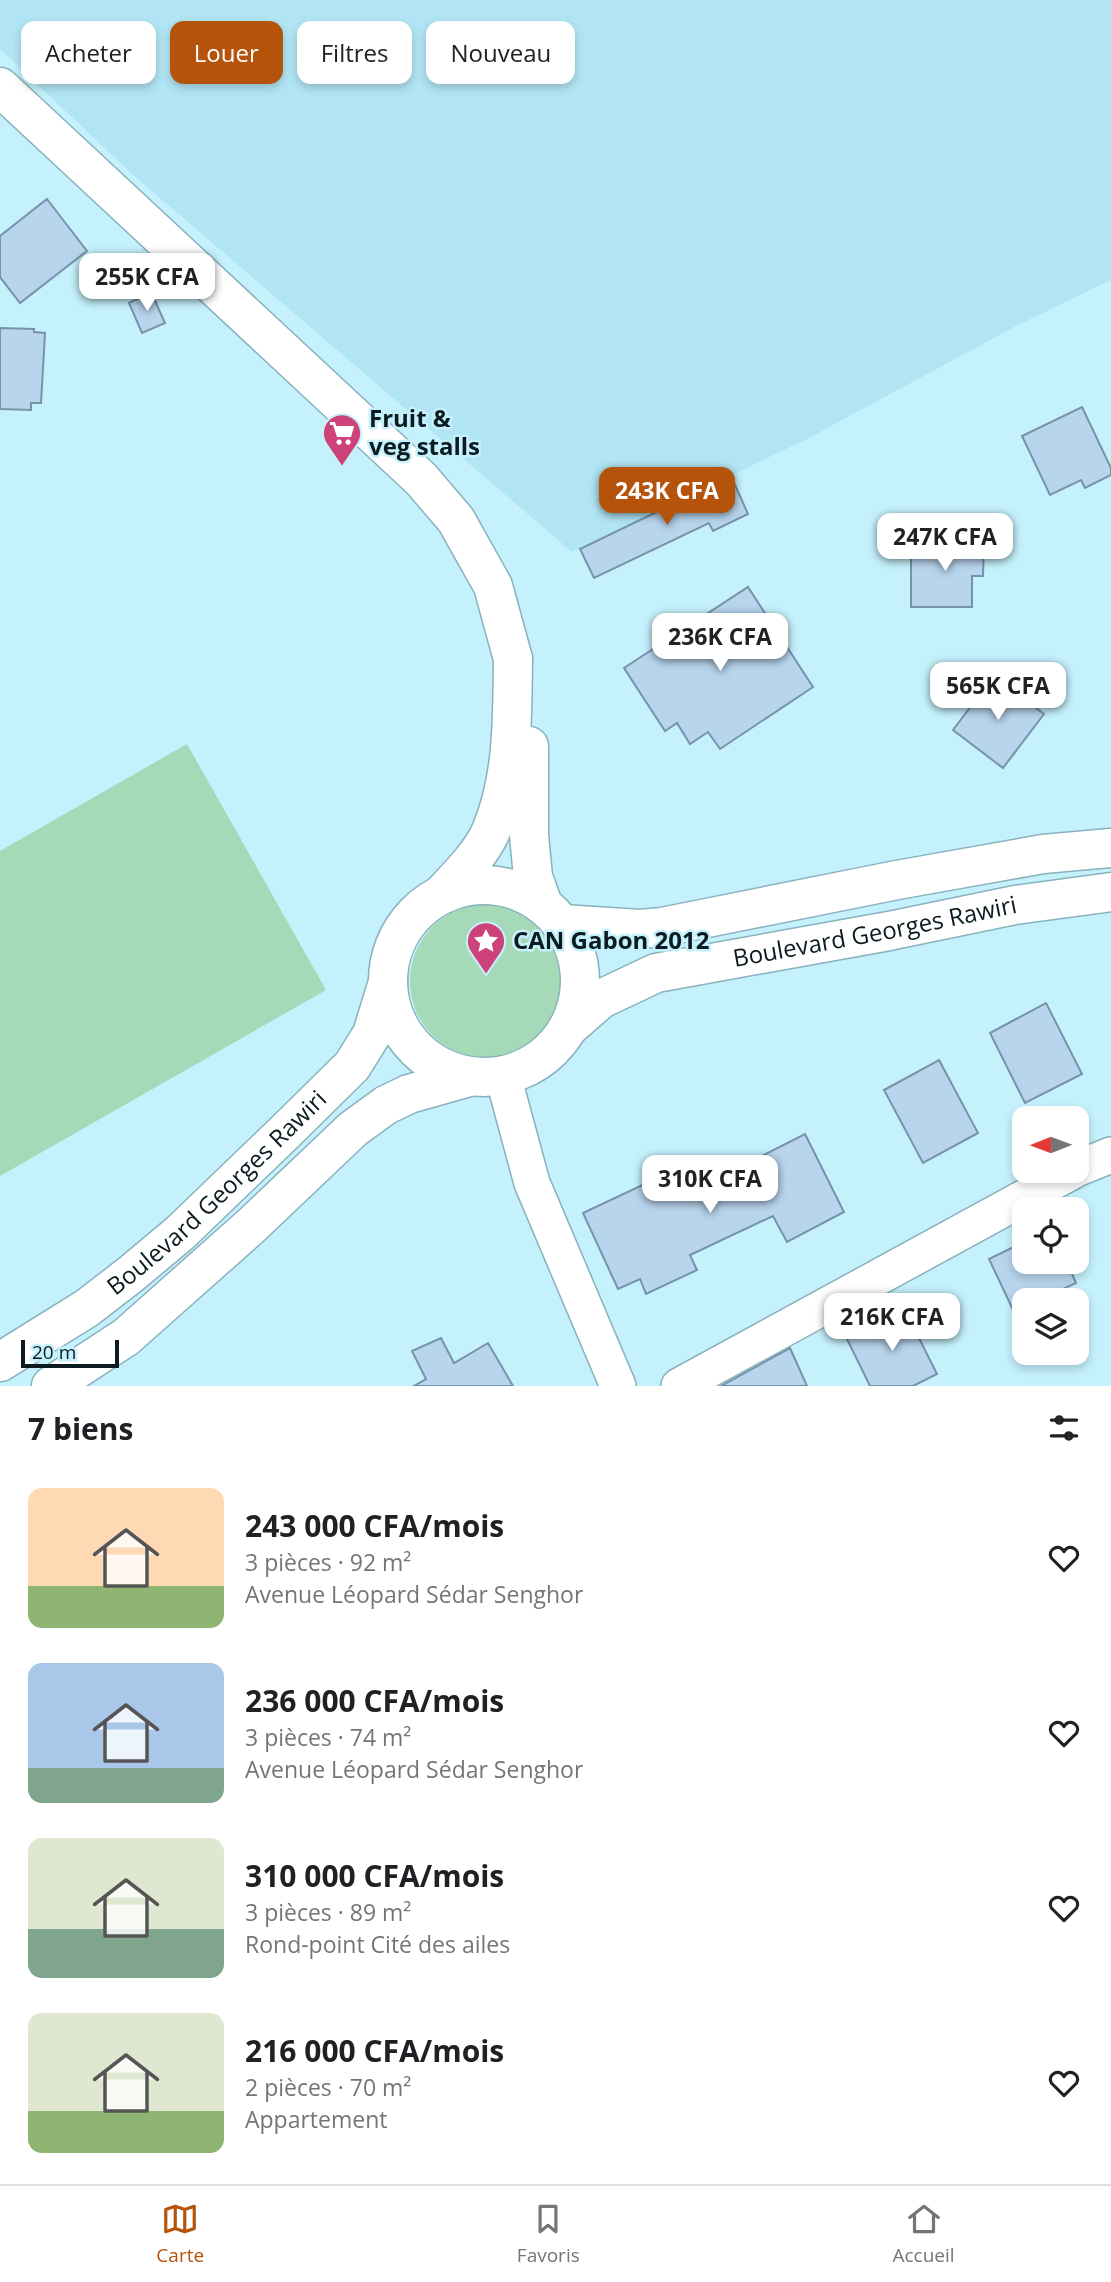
<!DOCTYPE html>
<html lang="fr">
<head>
<meta charset="utf-8">
<style>
	:root { --surface:#fff; --page:#f6f6f6; --text:#202124; --muted:#757577; --line:#e0e0e0; --accent:#b45309 }
	body { margin:0; font-family:"Open Sans",sans-serif; background:var(--page); color:var(--text); height:100vh; display:flex; flex-direction:column; font-size:26px; white-space:nowrap }
	* { box-sizing:border-box; margin:0 }
	p { font-size:23px; color:var(--muted) }
	.icon { flex:none; width:38px; height:38px; fill:none; stroke:currentColor; stroke-width:2; stroke-linecap:round; stroke-linejoin:round }
	.map { position:relative; height:1386px; overflow:hidden }
	.side { display:flex; flex-direction:column; background:var(--surface); flex:1 }
	.side>* { flex:none }
	.guide { position:absolute; left:21px; top:21px; width:700px; height:63px; display:flex; gap:14px }
	.needle { width:46px; rotate:269deg }
	.fabs { position:absolute; left:1012px; top:1106px; display:grid; gap:14px }
	.fabs a { display:grid; place-items:center; width:77px; height:77px; border-radius:14px; background:var(--surface); box-shadow:0 4px 10px #0003; font-size:35px }
	.scale { position:absolute; left:21px; bottom:18px; width:98px; box-sizing:border-box; padding-left:7px; border:4px solid #0b1b1f; border-top:0; font-size:19px; line-height:24px; white-space:nowrap; color:#0b1b1f; -webkit-text-stroke:5px #c5f1fc; paint-order:stroke }
	.price { position:absolute; translate:-50% -60px; padding:0 16px; border-radius:14px; background:#fff; color:#222; font-size:23px; line-height:46px; filter:drop-shadow(0 2px 4px #0008) }
	.price::after { content:''; position:absolute; left:50%; top:42px; width:21px; height:16px; margin-left:-10px; background:inherit; clip-path:polygon(0 0,100% 0,50% 100%) }
	.price.on { background:var(--accent); color:#fff }
	ul { padding:0; list-style:none }
	li { display:flex; align-items:center; gap:21px; height:175px; padding:0 28px }
	li span { display:grid; place-items:center; flex:none; width:196px; height:140px; border-radius:14px; color:#555 }
	li>.icon { margin-inline-start:auto }
	span .icon { width:84px; height:84px; fill:#fffc; stroke-width:1 }
	li b { font-size:30px }
	h2 { display:flex; justify-content:space-between; align-items:center; height:84px; padding:0 28px; font-size:30px }
	.pill { padding:0 24px; border-radius:14px; background:var(--surface); box-shadow:0 4px 10px #0003; font-size:24px; line-height:63px }
	.pill.on { background:var(--accent); color:#fff }
	.menu { display:flex; justify-content:space-around; align-items:center; height:98px; border-top:2px solid var(--line); background:var(--surface); font-size:19px; color:var(--muted) }
	.menu a { display:grid; justify-items:center; gap:4px }
	.menu .on { color:var(--accent) }
	.map>svg:first-child { display:block }
	.built { fill:#b1e5f3 }
	.green { fill:#a5d9b8 }
	.building { fill:#b8d5ee; stroke:#7793aa; stroke-width:2 }
	.lines { fill:none; stroke-linecap:round; stroke-linejoin:round }
	.street-casing { stroke:#88b2bd; stroke-width:38 }
	.secondary-casing { stroke:#88b2bd; stroke-width:41 }
	.primary-casing { stroke:#88b2bd; stroke-width:41 }
	.street { stroke:#fff; stroke-width:35 }
	.secondary { stroke:#fff; stroke-width:38 }
	.primary { stroke:#fff; stroke-width:38 }
	.labels { text-anchor:middle; stroke-width:5; stroke-linejoin:round; paint-order:stroke }
	.poi-label { font-size:24px; font-weight:bold; fill:#0b1b1f; stroke:#c5f1fc; text-anchor:start }
	.street-label { font-size:24px; fill:#0b1b1f; stroke:#c5f1fc }
</style>
</head>
<body>
<div class="map">
<svg width="1111" height="1386" viewBox="0 0 1111 1386">
	<rect width="100%" height="100%" fill="#c5f1fc"/>
	<path class="built" d="M 0,0 L 1111,0 L 1111,280 L 1018,325 L 809,438 L 572,552 L 131,173 L 0,49 Z"/>
	<path class="green" d="M 187,744 L 326,990 L 0,1176 L 0,851 Z
		M410 981a77 77 0 1 1 154 0a77 77 0 1 1-154 0Z"/>
	<path class="building" d="M 47,199 L 87,251 L 20,303 L 0,277 L 0,236 Z
		M 151,292 L 165,323 L 142,333 L 129,303 Z
		M 0,328 L 34,329 L 34,332 L 45,333 L 41,403 L 31,403 L 31,410 L 0,409 Z
		M 1082,407 L 1111,468 L 1111,475 L 1085,488 L 1081,480 L 1050,495 L 1022,436 Z
		M 731,476 L 748,514 L 713,531 L 709,523 L 594,578 L 580,549 Z
		M 911,541 L 984,541 L 983,576 L 972,576 L 972,607 L 911,607 Z
		M 748,587 L 813,687 L 720,749 L 708,732 L 690,744 L 677,723 L 665,731 L 624,668 Z
		M 994,676 L 1044,714 L 1003,768 L 953,730 Z
		M 1046,1003 L 1082,1074 L 1025,1103 L 990,1033 Z
		M 939,1060 L 978,1133 L 923,1163 L 884,1090 Z
		M 805,1134 L 844,1212 L 787,1242 L 773,1216 L 690,1255 L 697,1270 L 646,1294 L 640,1279 L 618,1289 L 583,1213 L 653,1180 L 662,1199 L 713,1175 L 715,1180 Z
		M 1024,1242 L 1024,1262 L 1067,1262 L 1076,1283 L 1039,1300 L 1024,1300 L 1024,1308 L 1014,1312 L 989,1259 Z
		M 904,1308 L 937,1374 L 913,1386 L 870,1386 L 846,1337 Z
		M 441,1338 L 454,1363 L 488,1343 L 513,1386 L 414,1386 L 426,1379 L 412,1351 Z
		M 790,1348 L 807,1386 L 721,1386 Z"/>
	<g class="lines">
		<g class="street-casing">
			<path id="street" d="M 503,1076 L 532,1183 L 618,1386
				M 1076,1169 L 1111,1155
				M 679,1386 L 1073,1171"/>
		</g>
		<g class="secondary-casing">
			<path id="secondary" d="M 0,87 L 421,479 L 456,520 L 493,586 L 513,659"/>
		</g>
		<g class="primary-casing">
			<g id="primary">
				<path d="M 529,746 L 529,835 L 533,877 L 543,905"/>
				<circle cx="484" cy="981" r="96"/>
				<path d="M 441,895 C 459,876 481,854 491,831 C 514,776 512,717 513,659"/>
				<path d="M 562,924 L 640,929 L 662,927 L 897,880 L 1043,854 L 1111,848"/>
				<path id="s1" d="M 569,1027 L 601,999 L 656,973 L 889,931 L 1015,905 L 1111,892"/>
				<path id="s2" d="M 0,1362 L 87,1308 L 131,1274 L 180,1233 L 284,1133 L 352,1066 L 372,1034 L 388,982"/>
				<path d="M 51,1386 L 126,1337 L 251,1226 L 353,1129 L 386,1105 L 409,1094 L 469,1077"/>
			</g>
		</g>
		<use href="#street" class="street"/>
		<use href="#secondary" class="secondary"/>
		<use href="#primary" class="primary"/>
	</g>
	<defs>
		<g id="supermarket-pin" transform="scale(2.0125)"><path d="M0 17L-7.5 6A9.5 9.5 0 1 1 7.5 6Z" fill="#cd4379" stroke="#c5f1fc"/><path d="M-6-5.5h2.5l.6 2H6L4.5 2H-2.5L-4.4-4H-6ZM-1.5 3.2a1.3 1.3 0 1 0 .1 0ZM3 3.2a1.3 1.3 0 1 0 .1 0Z" fill="#fff"/></g>
		<g id="sight-pin" transform="scale(2.0125)"><path d="M0 17L-7.5 6A9.5 9.5 0 1 1 7.5 6Z" fill="#cd4379" stroke="#c5f1fc"/><path d="M0-6L1.8-2.2L6-1.7L2.9 1.2L3.7 5.4L0 3.3L-3.7 5.4L-2.9 1.2L-6-1.7L-1.8-2.2Z" fill="#fff"/></g>
	</defs>
	<g fill-rule="evenodd">
		<use href="#supermarket-pin" x="342" y="433"/>
		<use href="#sight-pin" x="486" y="941"/>
	</g>
	<g class="labels">
		<g class="poi-label">
			<text x="369" y="427">Fruit &amp;<tspan x="369" dy="28">veg stalls</tspan></text>
			<text x="513" y="949">CAN Gabon 2012</text>
		</g>
		<g class="street-label">
			<text dy="8" stroke="none"><textPath href="#s1" startOffset="326">Boulevard Georges Rawiri</textPath></text>
			<text dy="8" stroke="none"><textPath href="#s2" startOffset="276">Boulevard Georges Rawiri</textPath></text>
		</g>
	</g>
</svg>
<div class="fabs">
<a><svg class="needle" viewBox="-14 -14 28 28"><path d="M0-13l5 13h-10z" fill="#e53935"/><path d="M0 13l5-13h-10z" fill="#757577"/></svg></a>
<a><svg class="icon" aria-label="locate" viewBox="0 0 24 24"><circle cx="12" cy="12" r="6"/><path d="M12 2v4M12 18v4M2 12h4M18 12h4"/></svg></a>
<a><svg class="icon" aria-label="layers" viewBox="0 0 24 24"><path d="M12 4l9 5-9 5-9-5zM3 14l9 5 9-5"/></svg></a>
</div>
<div class="scale">20 m</div>
<b class="price" style="left:147px;top:313px">255K CFA</b>
<b class="price on" style="left:667px;top:527px">243K CFA</b>
<b class="price" style="left:945px;top:573px">247K CFA</b>
<b class="price" style="left:720px;top:673px">236K CFA</b>
<b class="price" style="left:998px;top:722px">565K CFA</b>
<b class="price" style="left:710px;top:1215px">310K CFA</b>
<b class="price" style="left:892px;top:1353px">216K CFA</b>
<div class="guide">
<a class="pill">Acheter</a>
<a class="pill on">Louer</a>
<a class="pill">Filtres</a>
<a class="pill">Nouveau</a>
</div>
</div>
<section class="side">
<h2>7 biens<svg class="icon" aria-label="filters" viewBox="0 0 24 24"><path d="M4 7h16M4 17h16"/><circle cx="9" cy="7" r="2"/><circle cx="15" cy="17" r="2"/></svg></h2>
<ul>
<li><span style="background:linear-gradient(#ffd9b3 70%,#8fb573 0)"><svg class="icon" aria-label="home" viewBox="0 0 24 24"><path d="M3 11l9-7 9 7M6 9v11h12V9"/></svg></span><div><b>243 000 CFA/mois</b><p>3 pièces · 92 m²</p><p>Avenue Léopard Sédar Senghor</p></div><svg class="icon" aria-label="heart" viewBox="0 0 24 24"><path d="M12 20l-8-8c-3-5 5-10 8-4 3-6 11-1 8 4z"/></svg></li>
<li><span style="background:linear-gradient(#a9c7e8 75%,#7fa58c 0)"><svg class="icon" aria-label="home" viewBox="0 0 24 24"><path d="M3 11l9-7 9 7M6 9v11h12V9"/></svg></span><div><b>236 000 CFA/mois</b><p>3 pièces · 74 m²</p><p>Avenue Léopard Sédar Senghor</p></div><svg class="icon" aria-label="heart" viewBox="0 0 24 24"><path d="M12 20l-8-8c-3-5 5-10 8-4 3-6 11-1 8 4z"/></svg></li>
<li><span style="background:linear-gradient(#dfe7d0 65%,#7fa58c 0)"><svg class="icon" aria-label="home" viewBox="0 0 24 24"><path d="M3 11l9-7 9 7M6 9v11h12V9"/></svg></span><div><b>310 000 CFA/mois</b><p>3 pièces · 89 m²</p><p>Rond-point Cité des ailes</p></div><svg class="icon" aria-label="heart" viewBox="0 0 24 24"><path d="M12 20l-8-8c-3-5 5-10 8-4 3-6 11-1 8 4z"/></svg></li>
<li><span style="background:linear-gradient(#dfe7d0 70%,#8fb573 0)"><svg class="icon" aria-label="home" viewBox="0 0 24 24"><path d="M3 11l9-7 9 7M6 9v11h12V9"/></svg></span><div><b>216 000 CFA/mois</b><p>2 pièces · 70 m²</p><p>Appartement</p></div><svg class="icon" aria-label="heart" viewBox="0 0 24 24"><path d="M12 20l-8-8c-3-5 5-10 8-4 3-6 11-1 8 4z"/></svg></li>
</ul>
</section>
<nav class="menu">
<a class="on"><svg class="icon" aria-label="map" viewBox="0 0 24 24"><path d="M3 6l6-2 6 2 6-2v14l-6 2-6-2-6 2zM9 4v14M15 6v14"/></svg>Carte</a>
<a><svg class="icon" aria-label="saved" viewBox="0 0 24 24"><path d="M7 4h10v16l-5-4-5 4z"/></svg>Favoris</a>
<a><svg class="icon" aria-label="home" viewBox="0 0 24 24"><path d="M3 11l9-7 9 7M6 9v11h12V9"/></svg>Accueil</a>
</nav>
</body>
</html>
